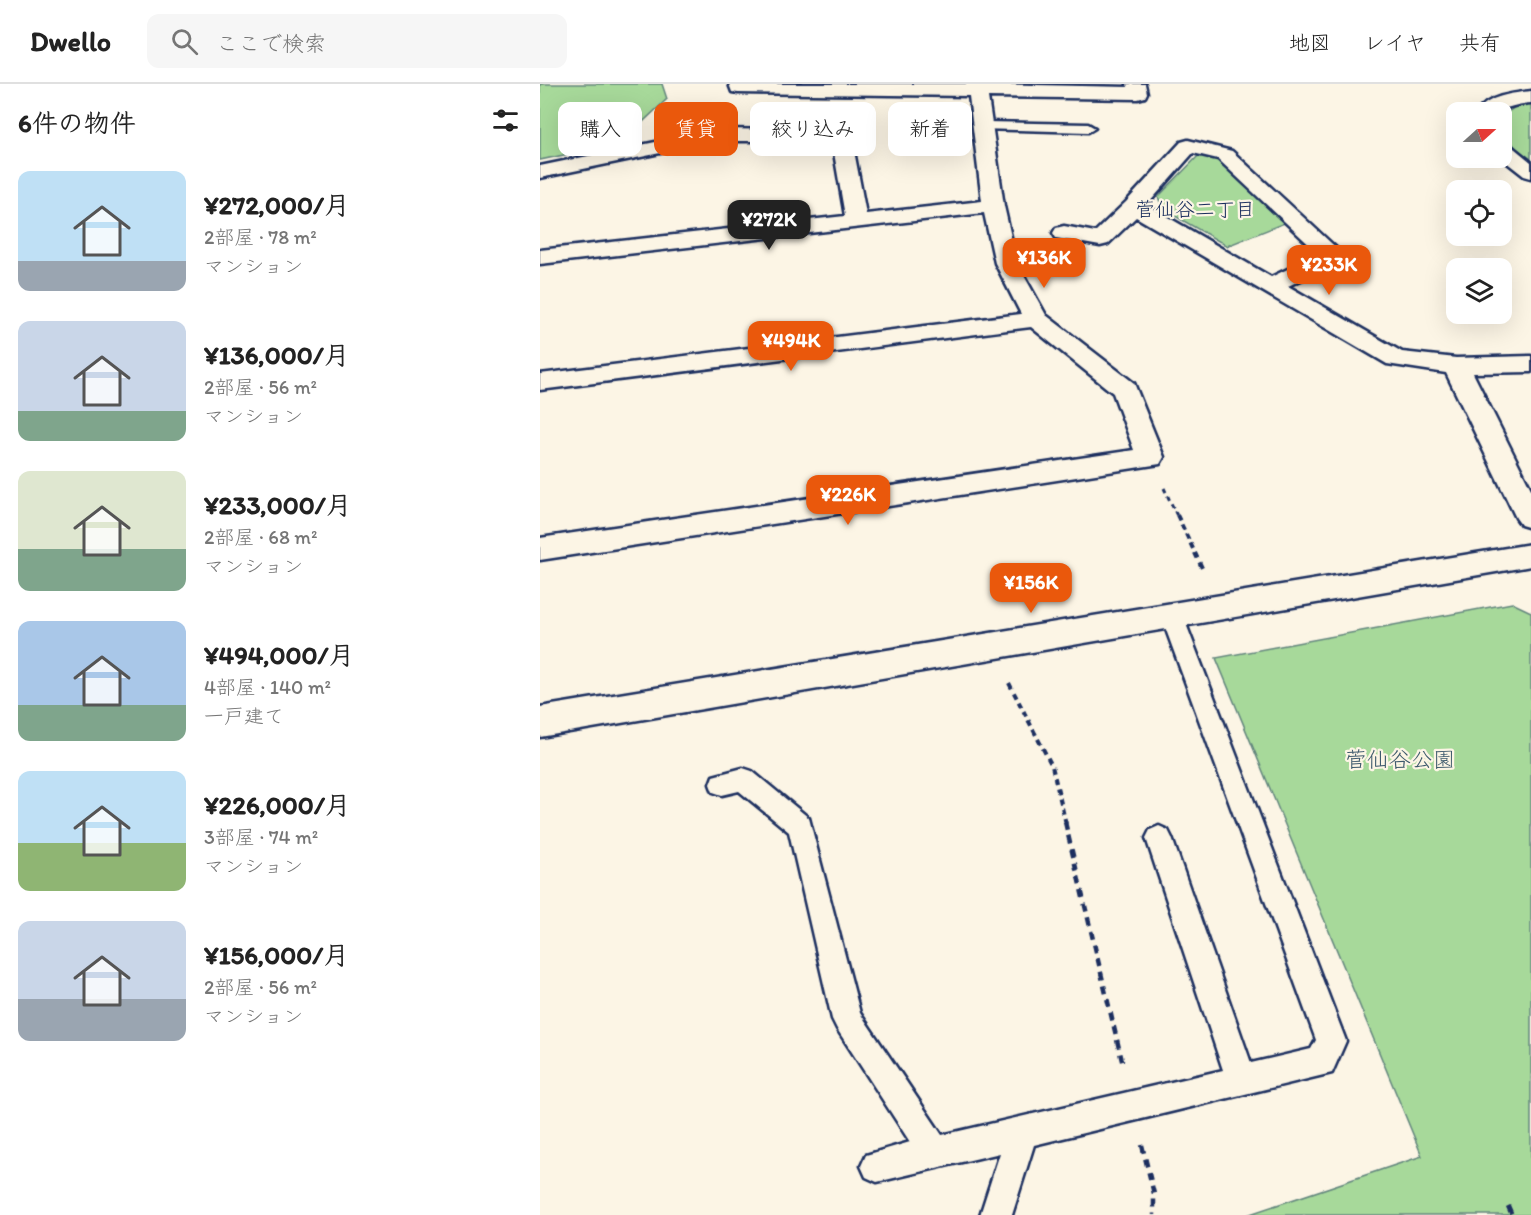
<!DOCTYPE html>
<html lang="ja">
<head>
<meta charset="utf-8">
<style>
	:root { --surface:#fff; --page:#f6f6f6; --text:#222; --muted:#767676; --line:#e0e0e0; --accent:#ea580c }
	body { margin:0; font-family:Itim,"Klee One",sans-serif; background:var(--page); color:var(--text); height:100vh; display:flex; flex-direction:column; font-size:22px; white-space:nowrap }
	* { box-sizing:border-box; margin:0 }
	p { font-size:20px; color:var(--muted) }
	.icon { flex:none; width:33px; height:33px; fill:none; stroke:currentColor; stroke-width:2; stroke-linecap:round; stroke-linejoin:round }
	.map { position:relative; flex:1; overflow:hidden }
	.drawer { display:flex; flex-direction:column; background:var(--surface); width:540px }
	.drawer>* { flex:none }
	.top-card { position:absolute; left:18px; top:18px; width:570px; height:54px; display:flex; gap:12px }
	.needle { width:39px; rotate:69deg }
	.controls { position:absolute; left:906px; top:18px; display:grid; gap:12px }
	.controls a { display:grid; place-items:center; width:66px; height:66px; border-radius:12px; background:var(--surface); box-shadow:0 6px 24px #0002; font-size:30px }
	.price { position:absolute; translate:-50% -51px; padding:0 14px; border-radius:12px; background:var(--accent); color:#fff; font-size:20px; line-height:39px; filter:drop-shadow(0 2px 3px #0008) }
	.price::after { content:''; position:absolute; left:50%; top:36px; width:18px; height:14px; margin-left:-9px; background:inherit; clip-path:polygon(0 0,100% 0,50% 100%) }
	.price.on { background:#222; color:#fff }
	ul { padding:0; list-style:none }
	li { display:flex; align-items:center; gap:18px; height:150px; padding:0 18px }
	li span { display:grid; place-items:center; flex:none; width:168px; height:120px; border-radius:12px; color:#555 }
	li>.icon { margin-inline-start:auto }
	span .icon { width:72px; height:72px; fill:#fffc; stroke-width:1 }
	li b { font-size:26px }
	h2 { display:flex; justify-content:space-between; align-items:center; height:72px; padding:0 18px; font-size:26px }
	.chip { padding:0 21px; border-radius:12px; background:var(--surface); box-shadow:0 6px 24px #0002; font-size:21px; line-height:54px }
	.chip.on { background:var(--accent); color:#fff }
	header { display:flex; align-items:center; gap:36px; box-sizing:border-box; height:84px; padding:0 30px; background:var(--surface); border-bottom:2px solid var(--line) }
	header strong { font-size:28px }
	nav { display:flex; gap:33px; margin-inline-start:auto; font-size:21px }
	.search { width:420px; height:54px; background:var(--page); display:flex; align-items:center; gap:15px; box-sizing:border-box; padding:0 21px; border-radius:12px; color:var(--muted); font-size:22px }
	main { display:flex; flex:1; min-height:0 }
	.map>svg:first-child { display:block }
	.green { fill:#a7d99a; stroke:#61847c; stroke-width:1.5 }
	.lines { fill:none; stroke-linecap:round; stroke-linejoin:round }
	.lane-casing { stroke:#1b2f5e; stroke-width:5 }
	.street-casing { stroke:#1b2f5e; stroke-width:5 }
	.secondary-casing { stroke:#1b2f5e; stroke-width:5 }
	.path-far2 { stroke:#1b2f5e; stroke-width:3; stroke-dasharray:4.5 4; stroke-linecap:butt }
	.path-far1 { stroke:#1b2f5e; stroke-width:4; stroke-dasharray:6 4.5; stroke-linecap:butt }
	.path { stroke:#1b2f5e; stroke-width:4.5; stroke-dasharray:8 6; stroke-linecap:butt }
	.lane { fill:#fcf5e5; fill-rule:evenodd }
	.street { fill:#fcf5e5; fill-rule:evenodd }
	.secondary { fill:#fcf5e5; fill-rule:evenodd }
	.labels { text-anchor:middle; stroke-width:4.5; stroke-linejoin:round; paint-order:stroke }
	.far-neighbourhood-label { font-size:20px; fill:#1b2f5e; stroke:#fcf5e5 }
	.park-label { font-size:22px; fill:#3e5a6d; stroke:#fcf5e5 }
</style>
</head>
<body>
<header>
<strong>Dwello</strong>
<div class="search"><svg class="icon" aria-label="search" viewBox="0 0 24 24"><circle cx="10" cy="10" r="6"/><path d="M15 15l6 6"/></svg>ここで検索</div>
<nav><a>地図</a><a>レイヤ</a><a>共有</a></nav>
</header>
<main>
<section class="drawer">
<h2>6件の物件<svg class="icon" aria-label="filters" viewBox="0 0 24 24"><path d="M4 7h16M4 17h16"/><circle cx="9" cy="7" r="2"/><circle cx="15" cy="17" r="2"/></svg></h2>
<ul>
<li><span style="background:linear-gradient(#bfe0f5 75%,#9aa5b1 0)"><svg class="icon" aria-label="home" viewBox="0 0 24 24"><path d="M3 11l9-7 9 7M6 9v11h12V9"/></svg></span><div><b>¥272,000/月</b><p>2部屋 · 78 m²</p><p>マンション</p></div></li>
<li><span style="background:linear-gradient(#c9d6e8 75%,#7fa58c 0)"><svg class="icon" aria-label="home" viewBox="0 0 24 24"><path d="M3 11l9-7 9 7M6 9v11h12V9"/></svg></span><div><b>¥136,000/月</b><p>2部屋 · 56 m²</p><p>マンション</p></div></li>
<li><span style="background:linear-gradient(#dfe7d0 65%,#7fa58c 0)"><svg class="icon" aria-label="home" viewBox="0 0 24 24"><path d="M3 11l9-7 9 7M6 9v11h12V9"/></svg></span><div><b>¥233,000/月</b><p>2部屋 · 68 m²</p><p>マンション</p></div></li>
<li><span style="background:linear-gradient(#a9c7e8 70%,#7fa58c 0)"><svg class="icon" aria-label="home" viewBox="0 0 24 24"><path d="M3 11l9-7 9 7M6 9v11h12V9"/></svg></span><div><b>¥494,000/月</b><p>4部屋 · 140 m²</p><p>一戸建て</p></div></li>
<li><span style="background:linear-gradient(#bfe0f5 60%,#8fb573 0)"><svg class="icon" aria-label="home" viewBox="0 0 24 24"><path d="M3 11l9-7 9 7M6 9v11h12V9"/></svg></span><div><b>¥226,000/月</b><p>3部屋 · 74 m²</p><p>マンション</p></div></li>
<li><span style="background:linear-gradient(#c9d6e8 65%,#9aa5b1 0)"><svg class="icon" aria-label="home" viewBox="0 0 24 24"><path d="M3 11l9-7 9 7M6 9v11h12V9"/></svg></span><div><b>¥156,000/月</b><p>2部屋 · 56 m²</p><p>マンション</p></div></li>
</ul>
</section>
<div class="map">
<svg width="991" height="1131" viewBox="0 0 991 1131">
	<rect width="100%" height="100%" fill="#fcf5e5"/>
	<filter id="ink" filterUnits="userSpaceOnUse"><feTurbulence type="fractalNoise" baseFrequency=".0167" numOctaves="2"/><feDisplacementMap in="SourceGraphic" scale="12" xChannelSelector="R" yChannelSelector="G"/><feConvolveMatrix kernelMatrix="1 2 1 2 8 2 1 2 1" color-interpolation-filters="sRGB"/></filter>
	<g filter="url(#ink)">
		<path class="green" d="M 0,0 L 122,0 L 127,15 L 88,52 L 57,64 L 0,76 Z
			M 991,20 L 991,75 L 976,64 L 962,46 L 962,32 L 977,22 Z
			M 660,70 L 681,75 L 747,138 L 687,162 L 623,125 L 618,113 Z
			M 972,519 L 991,528 L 991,1131 L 707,1131 L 882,1072 L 676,574 Z"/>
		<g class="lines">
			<g class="lane-casing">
				<path id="lane" d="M 444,38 L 548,40 L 555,44 L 548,48 L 439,45 L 437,42 Z
					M 632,524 L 640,526 L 643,532 L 806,957 L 792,989 L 494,1061 L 472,1131 L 440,1131 L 460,1069 L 337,1098 L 326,1093 L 321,1082 L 326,1071 L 370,1058 L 297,945 L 292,935 L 249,748 L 199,707 L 182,711 L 173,708 L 170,700 L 173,692 L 203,684 L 212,687 L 269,734 L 320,929 L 402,1051 L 683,986 L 606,754 L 610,746 L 619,742 L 628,746 L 632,754 L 711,979 L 771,965 L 776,956 L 621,532 L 624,526 Z"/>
			</g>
			<g class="street-casing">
				<path id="street" d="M 189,0 L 445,0 L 588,3 L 587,0 L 605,0 L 607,9 L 605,13 L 598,15 L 448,13 L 464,122 L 477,179 L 506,231 L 594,299 L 624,373 L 620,380 L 0,476 L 0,454 L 594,366 L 573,309 L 491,243 L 0,306 L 0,290 L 481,230 L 455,179 L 444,129 L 0,180 L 0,166 L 305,132 L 292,57 L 178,57 L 0,94 L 0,82 L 178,45 L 308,47 L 311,51 L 326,130 L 442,117 L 429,12 L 198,9 L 192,8 Z
					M 991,7 L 991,19 C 972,20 956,30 938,28 C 946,12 974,9 991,7 Z
					M 648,56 L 692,67 L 805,172 L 802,177 L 748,202 L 862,268 L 916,274 L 991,272 L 991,288 L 933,289 L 991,405 L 991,444 L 981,441 L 976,434 L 906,289 L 847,280 L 596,133 L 568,160 L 560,162 L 516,154 L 513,149 L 516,144 L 524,142 L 555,148 L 586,118 L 641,58 ZM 653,69 L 678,75 L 779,170 L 731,193 L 607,121 Z
					M 962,58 L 969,60 L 991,78 L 991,94 L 984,92 L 961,74 Z"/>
			</g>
			<g class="secondary-casing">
				<path id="secondary" d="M 991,460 L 991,482 L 0,653 L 0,623 Z"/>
			</g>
			<path class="path-far2" d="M 624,404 L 637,432"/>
			<path class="path-far1" d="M 637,431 L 663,486
				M 469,599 L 512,682 L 526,740"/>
			<path class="path" d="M 525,738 L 583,981
				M 602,1061 L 614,1110 L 614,1131
				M 968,1122 L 972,1131"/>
			<use href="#lane" class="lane"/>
			<use href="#street" class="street"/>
			<use href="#secondary" class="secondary"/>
		</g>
	</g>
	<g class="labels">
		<g class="far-neighbourhood-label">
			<text x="655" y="132">菅仙谷二丁目</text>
		</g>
		<g class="park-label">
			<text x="860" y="683">菅仙谷公園</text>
		</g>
	</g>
</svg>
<div class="controls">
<a><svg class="needle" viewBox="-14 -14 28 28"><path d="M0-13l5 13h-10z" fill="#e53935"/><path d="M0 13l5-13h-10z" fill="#767676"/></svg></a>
<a><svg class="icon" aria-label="locate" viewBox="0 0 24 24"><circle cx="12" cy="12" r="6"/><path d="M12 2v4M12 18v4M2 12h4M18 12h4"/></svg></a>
<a><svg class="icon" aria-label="layers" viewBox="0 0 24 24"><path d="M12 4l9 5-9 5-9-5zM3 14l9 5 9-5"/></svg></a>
</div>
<b class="price on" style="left:229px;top:167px">¥272K</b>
<b class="price" style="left:504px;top:205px">¥136K</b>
<b class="price" style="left:789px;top:212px">¥233K</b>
<b class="price" style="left:251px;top:288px">¥494K</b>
<b class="price" style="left:308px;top:442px">¥226K</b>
<b class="price" style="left:491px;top:530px">¥156K</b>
<div class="top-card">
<a class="chip">購入</a>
<a class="chip on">賃貸</a>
<a class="chip">絞り込み</a>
<a class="chip">新着</a>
</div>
</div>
</main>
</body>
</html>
